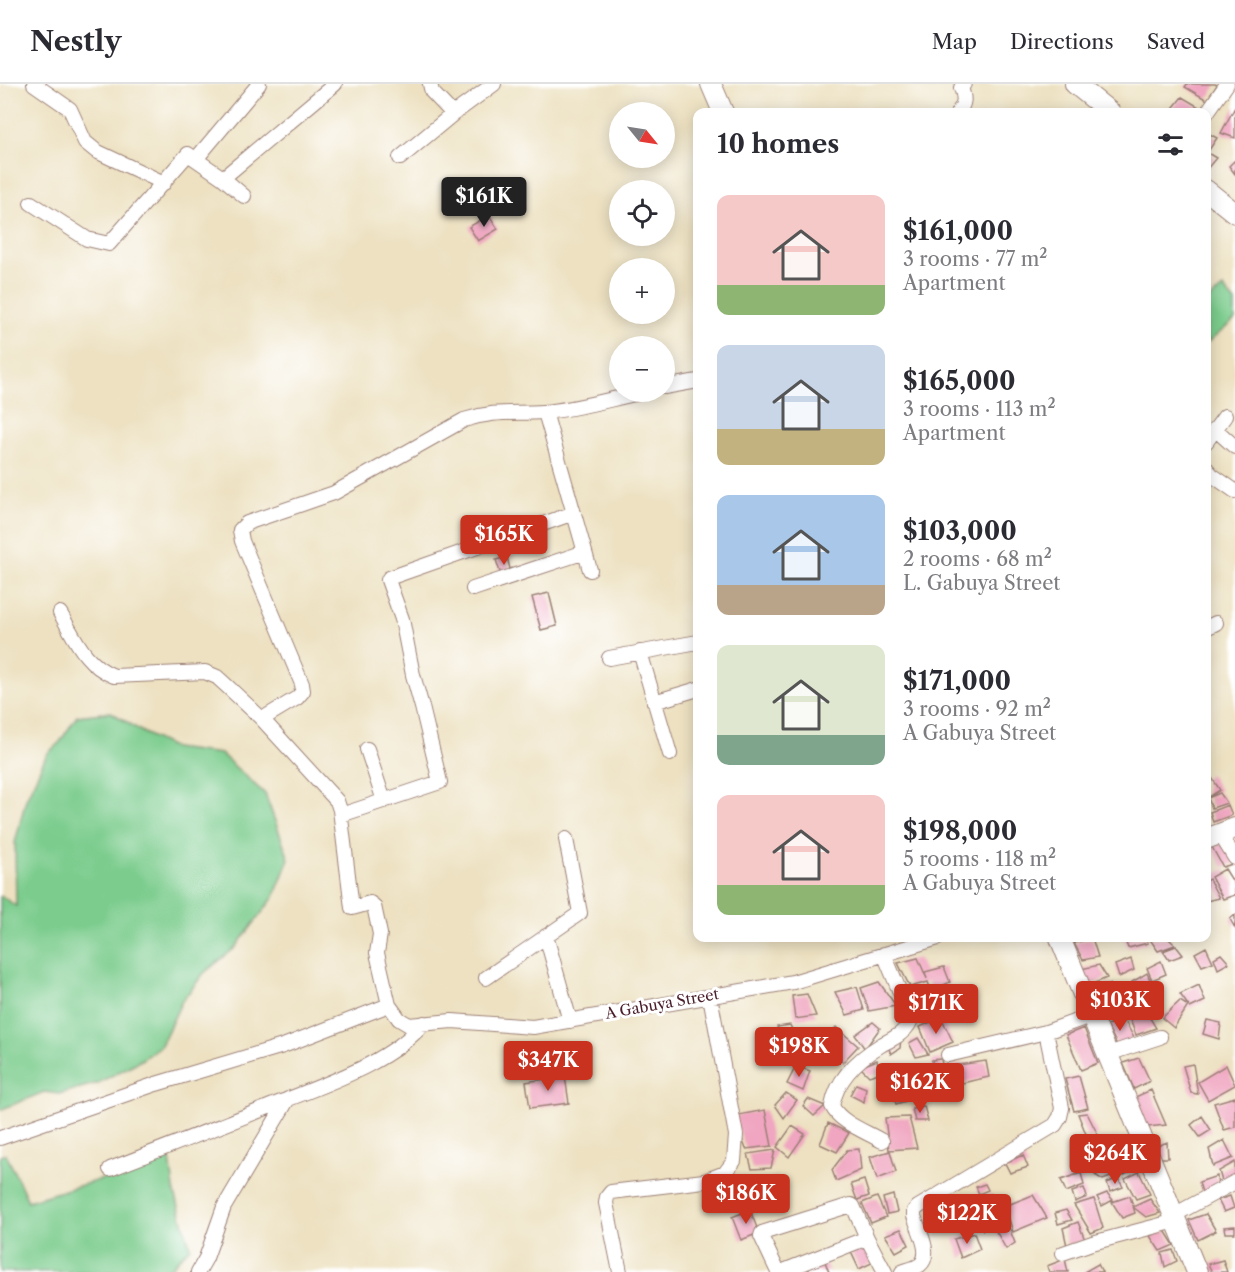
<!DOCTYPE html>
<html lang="en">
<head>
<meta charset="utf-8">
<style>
	:root { --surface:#fff; --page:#f7f7f7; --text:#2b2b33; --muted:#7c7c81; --line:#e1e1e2; --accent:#c8321e }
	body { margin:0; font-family:"Libre Caslon Text",serif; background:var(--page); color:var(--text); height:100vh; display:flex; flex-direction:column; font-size:22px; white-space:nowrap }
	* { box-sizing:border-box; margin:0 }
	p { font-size:20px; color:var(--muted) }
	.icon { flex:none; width:33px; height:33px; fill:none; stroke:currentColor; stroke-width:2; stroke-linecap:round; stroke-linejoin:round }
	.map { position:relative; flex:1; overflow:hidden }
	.panel { position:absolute; left:693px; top:24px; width:518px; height:834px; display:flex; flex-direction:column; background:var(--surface); border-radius:12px; box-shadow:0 3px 15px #0003 }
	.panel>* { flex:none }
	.needle { width:39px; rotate:120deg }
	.buttons { position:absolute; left:609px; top:18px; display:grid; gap:12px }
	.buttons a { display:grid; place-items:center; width:66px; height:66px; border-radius:50%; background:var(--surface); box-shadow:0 3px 15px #0003; font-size:30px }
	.price { position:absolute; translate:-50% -51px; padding:0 14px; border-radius:6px; background:var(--accent); color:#fff; font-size:20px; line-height:39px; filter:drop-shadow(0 2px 3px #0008) }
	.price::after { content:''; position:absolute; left:50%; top:36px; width:18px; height:14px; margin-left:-9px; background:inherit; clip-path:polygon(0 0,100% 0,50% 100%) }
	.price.selected { background:#222; color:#fff }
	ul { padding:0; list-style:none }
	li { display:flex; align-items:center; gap:18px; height:150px; padding:0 24px }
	li span { display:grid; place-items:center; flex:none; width:168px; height:120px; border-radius:12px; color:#555 }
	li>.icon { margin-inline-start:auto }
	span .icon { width:72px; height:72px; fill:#fffc; stroke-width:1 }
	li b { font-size:26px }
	h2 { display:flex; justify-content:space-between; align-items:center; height:72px; padding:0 24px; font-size:26px }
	header { display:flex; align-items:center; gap:36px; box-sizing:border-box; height:84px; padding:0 30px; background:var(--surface); border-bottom:2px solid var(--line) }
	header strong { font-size:28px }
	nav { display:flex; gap:33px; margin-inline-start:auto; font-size:21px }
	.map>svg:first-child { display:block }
	.green { fill:#7bcc8d; stroke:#62765c; stroke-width:1.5 }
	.building { fill:#f0a5c0 }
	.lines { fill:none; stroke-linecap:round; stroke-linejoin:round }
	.street-casing { stroke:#9c8076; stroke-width:16 }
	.secondary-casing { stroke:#9c8076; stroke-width:22 }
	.street { stroke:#fff; stroke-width:14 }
	.secondary { stroke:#fff; stroke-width:20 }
	.labels { text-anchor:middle; stroke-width:6; stroke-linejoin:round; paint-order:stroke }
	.street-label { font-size:15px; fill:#4a1f2b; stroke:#fff }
</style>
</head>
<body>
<header>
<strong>Nestly</strong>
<nav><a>Map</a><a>Directions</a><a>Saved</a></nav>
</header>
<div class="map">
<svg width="1235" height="1188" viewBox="0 0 1235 1188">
	<rect width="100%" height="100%" fill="#fff"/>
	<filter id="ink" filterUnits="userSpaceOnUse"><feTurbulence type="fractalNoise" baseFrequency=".0167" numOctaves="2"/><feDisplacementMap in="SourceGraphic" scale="12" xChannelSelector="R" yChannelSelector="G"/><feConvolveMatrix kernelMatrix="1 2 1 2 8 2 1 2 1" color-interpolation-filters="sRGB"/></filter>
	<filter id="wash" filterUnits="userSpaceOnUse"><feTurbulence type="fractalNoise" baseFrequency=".008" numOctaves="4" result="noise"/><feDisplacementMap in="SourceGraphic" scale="24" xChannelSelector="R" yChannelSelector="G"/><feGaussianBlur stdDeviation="1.35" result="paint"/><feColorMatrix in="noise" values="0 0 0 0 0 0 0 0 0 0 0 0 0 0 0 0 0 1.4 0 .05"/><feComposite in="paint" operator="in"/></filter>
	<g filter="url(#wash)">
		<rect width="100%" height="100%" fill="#ede1c1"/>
		<path class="green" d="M 1223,204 L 1235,218 L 1235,236 L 1206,260 L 1206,218 Z
			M 111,628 L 144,649 L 174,664 L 221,670 L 265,710 L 289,775 L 274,813 L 235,864 L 204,889 L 182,917 L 161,961 L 141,976 L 98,999 L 59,1010 L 44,1008 L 0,1026 L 0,813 L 2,812 L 16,822 L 15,759 L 26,715 L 47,670 L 60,658 L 77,632 Z
			M 6,1070 L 28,1117 L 170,1075 L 174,1105 L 190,1163 L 166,1188 L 0,1188 L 0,1072 Z"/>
		<g id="blocks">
			<path class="building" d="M 1187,0 L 1215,0 L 1217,1 L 1207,16 L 1185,3 Z
				M 1182,13 L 1199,23 L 1196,28 L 1170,28 Z
				M 1235,23 L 1235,54 L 1221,49 Z
				M 1206,48 L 1217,54 L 1209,66 L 1206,64 Z
				M 1206,68 L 1216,74 L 1206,86 Z
				M 1235,76 L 1235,90 L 1229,82 Z
				M 489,131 L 498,145 L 478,157 L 469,143 Z
				M 507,473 L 511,489 L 501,491 L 496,476 Z
				M 549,509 L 557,542 L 541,546 L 532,513 Z
				M 1210,691 L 1220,706 L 1209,713 L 1206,711 L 1206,693 Z
				M 1220,709 L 1227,719 L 1212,724 L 1208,714 Z
				M 1228,721 L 1232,731 L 1213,738 L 1210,728 Z
				M 1225,758 L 1235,779 L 1223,783 L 1212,763 Z
				M 1225,785 L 1235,801 L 1235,811 L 1223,815 L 1211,793 Z
				M 1209,795 L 1219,814 L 1206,817 L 1206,797 Z
				M 1235,831 L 1235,844 L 1230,835 Z
				M 1092,854 L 1098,873 L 1083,876 L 1074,859 Z
				M 1124,854 L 1146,854 L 1148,859 L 1128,864 Z
				M 1149,854 L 1168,854 L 1175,861 L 1158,867 Z
				M 1176,862 L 1183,871 L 1169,876 L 1163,867 Z
				M 1206,863 L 1213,878 L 1202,882 L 1195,869 Z
				M 1221,870 L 1229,879 L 1218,885 L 1214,874 Z
				M 918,874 L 927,895 L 925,888 L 944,883 L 950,898 L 931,907 L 928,898 L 910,903 L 898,879 Z
				M 1131,875 L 1134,886 L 1119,893 L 1115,881 Z
				M 1161,877 L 1166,890 L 1152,896 L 1147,884 Z
				M 1099,881 L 1107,894 L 1090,901 L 1081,885 Z
				M 1147,889 L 1153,903 L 1141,912 L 1132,898 Z
				M 879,898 L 896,922 L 869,927 L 861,904 Z
				M 1110,900 L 1118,914 L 1100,924 L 1092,903 Z
				M 1199,901 L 1205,917 L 1190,924 L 1180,910 Z
				M 857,903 L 864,926 L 847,931 L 835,908 Z
				M 807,910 L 816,932 L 795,935 L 792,912 Z
				M 1180,917 L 1188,922 L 1174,944 L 1162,934 Z
				M 1147,929 L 1156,944 L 1136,951 L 1129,933 Z
				M 941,933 L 953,958 L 930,968 L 920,943 Z
				M 1124,935 L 1134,954 L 1117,961 L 1107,941 Z
				M 1207,936 L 1221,939 L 1219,955 L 1203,950 Z
				M 873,938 L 880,944 L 865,965 L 855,951 Z
				M 790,941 L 796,955 L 783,955 L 777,943 Z
				M 836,943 L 858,962 L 843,978 L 823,960 Z
				M 1084,944 L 1098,979 L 1081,986 L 1066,951 Z
				M 901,954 L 900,964 L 891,970 L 888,962 Z
				M 918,954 L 928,970 L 916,973 L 909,959 Z
				M 1139,974 L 1150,997 L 1134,1005 L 1123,979 Z
				M 941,975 L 943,986 L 933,986 L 932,976 Z
				M 877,976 L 879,989 L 869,992 L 860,983 Z
				M 986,977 L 989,993 L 953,1001 L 949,983 L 951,982 Z
				M 1193,980 L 1198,1010 L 1191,1009 L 1183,982 Z
				M 1226,981 L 1235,1001 L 1208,1016 L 1198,998 Z
				M 796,982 L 810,987 L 803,1007 L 787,1000 Z
				M 565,992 L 569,1019 L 530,1024 L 526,998 Z
				M 1079,992 L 1088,1024 L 1074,1027 L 1065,995 Z
				M 897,998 L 906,1017 L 896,1020 L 890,1000 Z
				M 856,1000 L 866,1004 L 864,1018 L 850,1011 Z
				M 1151,1006 L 1166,1041 L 1147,1043 L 1133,1014 Z
				M 786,1009 L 797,1016 L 784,1034 L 775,1021 Z
				M 1235,1013 L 1235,1043 L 1224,1046 L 1214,1019 Z
				M 808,1015 L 825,1022 L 814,1032 L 803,1022 Z
				M 924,1022 L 928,1037 L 915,1037 L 912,1025 Z
				M 765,1026 L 772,1062 L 746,1065 L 733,1032 Z
				M 1087,1029 L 1098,1051 L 1088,1055 L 1078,1030 Z
				M 1202,1032 L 1211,1046 L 1200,1053 L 1191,1041 Z
				M 909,1033 L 917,1064 L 889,1066 L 885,1034 Z
				M 828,1039 L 849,1049 L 837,1068 L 820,1060 Z
				M 792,1042 L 805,1050 L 789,1073 L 777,1063 Z
				M 1127,1056 L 1141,1083 L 1124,1091 L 1112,1063 Z
				M 1224,1056 L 1233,1074 L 1213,1082 L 1209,1065 Z
				M 1167,1058 L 1168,1074 L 1161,1074 L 1155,1063 Z
				M 859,1065 L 861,1086 L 836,1097 L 832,1086 L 847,1066 Z
				M 775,1066 L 771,1084 L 752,1085 L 748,1070 Z
				M 890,1067 L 896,1088 L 877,1095 L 870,1073 Z
				M 1023,1071 L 1028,1083 L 1010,1089 L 1005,1079 Z
				M 1088,1071 L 1091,1080 L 1081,1084 L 1076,1075 Z
				M 1235,1078 L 1235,1095 L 1223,1101 L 1219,1087 Z
				M 1106,1086 L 1111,1093 L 1103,1096 L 1095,1091 Z
				M 1139,1088 L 1150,1110 L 1136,1115 L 1125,1095 Z
				M 1081,1089 L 1084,1101 L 1066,1108 L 1061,1096 Z
				M 1217,1092 L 1218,1105 L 1203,1112 L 1199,1098 Z
				M 776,1093 L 783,1110 L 758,1121 L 751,1104 Z
				M 1118,1094 L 1123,1103 L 1110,1108 L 1107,1099 Z
				M 864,1096 L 869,1112 L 857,1116 L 851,1100 Z
				M 985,1100 L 988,1106 L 979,1110 L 976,1103 Z
				M 1084,1104 L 1087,1113 L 1075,1118 L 1072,1108 Z
				M 1107,1109 L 1113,1116 L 1102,1122 L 1097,1113 Z
				M 991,1110 L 991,1122 L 983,1125 L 979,1114 Z
				M 893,1111 L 897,1128 L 887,1130 L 883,1114 Z
				M 1033,1111 L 1047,1134 L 1013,1148 L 1005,1122 Z
				M 1130,1112 L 1135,1129 L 1122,1134 L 1112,1118 Z
				M 1230,1112 L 1234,1124 L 1224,1128 L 1218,1116 Z
				M 877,1113 L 886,1133 L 871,1139 L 862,1119 Z
				M 1094,1115 L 1103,1144 L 1091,1149 L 1074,1121 Z
				M 1150,1115 L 1160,1129 L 1146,1133 L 1133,1123 Z
				M 750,1126 L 759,1149 L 741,1156 L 732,1133 Z
				M 1066,1126 L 1072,1136 L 1058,1140 L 1055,1129 Z
				M 1206,1130 L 1216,1147 L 1198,1156 L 1189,1136 Z
				M 988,1131 L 991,1142 L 983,1146 L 979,1133 Z
				M 1078,1138 L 1085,1156 L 1067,1162 L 1063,1144 Z
				M 1008,1141 L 1015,1159 L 1006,1165 L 996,1147 Z
				M 1235,1142 L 1235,1149 L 1225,1149 L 1224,1143 Z
				M 901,1145 L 909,1161 L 896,1168 L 885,1151 Z
				M 1164,1145 L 1174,1161 L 1160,1167 L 1150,1152 Z
				M 974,1149 L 980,1165 L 961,1174 L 954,1155 Z
				M 869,1160 L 876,1177 L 859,1185 L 851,1168 Z
				M 1173,1166 L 1177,1177 L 1165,1183 L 1162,1169 Z
				M 1065,1175 L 1068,1188 L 1049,1188 L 1047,1182 Z
				M 1223,1176 L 1227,1188 L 1212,1188 L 1208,1180 Z
				M 825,1178 L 829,1188 L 810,1188 L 808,1184 Z
				M 1098,1180 L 1102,1188 L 1084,1188 Z"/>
		</g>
	</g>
	<g filter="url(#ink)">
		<use href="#blocks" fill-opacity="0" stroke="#9c8076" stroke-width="1.5"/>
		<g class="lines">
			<g class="street-casing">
				<path id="street" d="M 34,0 L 70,25 L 85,58 L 96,67 L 164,99
					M 430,0 L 432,8 L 453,30
					M 958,28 C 965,20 965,14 961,4 L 964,0
					M 1206,30 L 1227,0
					M 400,74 L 453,30 L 494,0
					M 196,75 L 259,0
					M 223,94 L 244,112
					M 31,119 L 87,155 L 109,160 L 188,70 L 223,94 L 335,0
					M 664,303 L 698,297
					M 545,328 L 590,486
					M 1215,345 L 1235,363
					M 1206,358 L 1225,332
					M 1206,384 L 1212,391 L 1235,407
					M 473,505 L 585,468
					M 60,529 C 75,554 85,581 114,592 L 205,588 L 217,593 L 228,603 L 262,635 L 337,717 L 340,726 L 352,824 L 370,819 L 374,822 L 380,850 L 377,869 L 389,921 L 399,935 L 409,941 L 452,937 L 533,943 L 793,898 L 938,854
					M 1206,544 L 1216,539
					M 640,568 L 670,670
					M 609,574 L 698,558
					M 654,618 L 698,605
					M 262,635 L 297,614 L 303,607 L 302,600 L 242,457 L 240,446 L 247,439 L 334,409 L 464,336 C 495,326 513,330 543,328 C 574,326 614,314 645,308
					M 367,665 L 384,717
					M 341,731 L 440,698 L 422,623 L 413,591 L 402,535 L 388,496 L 389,494 L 574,429
					M 1220,750 L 1235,774
					M 546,852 L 570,937
					M 486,894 L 580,829 L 566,755
					M 1108,970 L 1160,953
					M 948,971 L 1046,948
					M 0,1054 L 156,1000 L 283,962 L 389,921
					M 882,1057 C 867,1048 840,1039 832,1022 C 837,995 858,975 881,961 C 892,955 904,950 910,938 L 910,932 L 884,870
					M 110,1085 C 167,1063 224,1041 281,1018 C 328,999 390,979 424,939
					M 1174,1131 L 1235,1098
					M 1063,1169 L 1092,1159 L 1176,1137
					M 198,1188 L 206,1174 L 224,1123 L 288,1015
					M 620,1188 L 606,1119 L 607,1113 L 611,1108 L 704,1097 L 725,1089 L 734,1077 L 736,1051 L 710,912
					M 778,1188 L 761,1152 L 762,1149 L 851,1121 L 853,1122 L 867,1154 L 885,1188
					M 781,1188 L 867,1154
					M 902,1188 C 907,1186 915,1184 920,1181 C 933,1170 918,1145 914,1132 L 914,1127 L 918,1123 L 1055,1041 L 1060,1033 L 1062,1024 L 1046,948 L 1093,931"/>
			</g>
			<g class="secondary-casing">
				<path id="secondary" d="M 711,0 L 723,28
					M 1075,0 L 1110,28
					M 1206,106 L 1235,129
					M 1206,755 L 1235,744
					M 1060,854 L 1197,1188"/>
			</g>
			<use href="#street" class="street"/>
			<use href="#secondary" class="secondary"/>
		</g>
	</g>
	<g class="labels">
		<g class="street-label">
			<text transform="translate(662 920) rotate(-10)" y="5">A Gabuya Street</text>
		</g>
	</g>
</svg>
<div class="buttons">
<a><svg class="needle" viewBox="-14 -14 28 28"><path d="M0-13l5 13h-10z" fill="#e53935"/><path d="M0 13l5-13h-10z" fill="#7c7c81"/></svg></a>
<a><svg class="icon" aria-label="locate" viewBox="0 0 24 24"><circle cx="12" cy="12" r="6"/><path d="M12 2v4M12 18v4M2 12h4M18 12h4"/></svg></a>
<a>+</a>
<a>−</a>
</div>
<b class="price selected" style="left:484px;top:144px">$161K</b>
<b class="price" style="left:504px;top:482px">$165K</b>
<b class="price" style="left:1120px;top:948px">$103K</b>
<b class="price" style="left:936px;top:951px">$171K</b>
<b class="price" style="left:799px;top:994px">$198K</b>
<b class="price" style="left:548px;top:1008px">$347K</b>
<b class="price" style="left:920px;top:1030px">$162K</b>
<b class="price" style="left:1115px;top:1101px">$264K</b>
<b class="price" style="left:746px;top:1141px">$186K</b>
<b class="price" style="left:967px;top:1161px">$122K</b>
<section class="panel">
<h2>10 homes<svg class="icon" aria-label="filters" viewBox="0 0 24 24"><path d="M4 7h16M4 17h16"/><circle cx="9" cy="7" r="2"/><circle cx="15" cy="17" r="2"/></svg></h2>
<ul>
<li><span style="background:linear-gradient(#f6c9c9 75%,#8fb573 0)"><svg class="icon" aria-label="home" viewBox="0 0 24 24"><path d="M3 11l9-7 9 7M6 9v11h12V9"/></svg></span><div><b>$161,000</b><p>3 rooms · 77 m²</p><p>Apartment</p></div></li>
<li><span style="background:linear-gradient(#c9d6e8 70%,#c2b280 0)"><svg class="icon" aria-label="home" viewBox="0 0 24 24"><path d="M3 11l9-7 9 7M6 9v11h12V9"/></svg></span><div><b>$165,000</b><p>3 rooms · 113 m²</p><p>Apartment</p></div></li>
<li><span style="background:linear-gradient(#a9c7e8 75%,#b9a48a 0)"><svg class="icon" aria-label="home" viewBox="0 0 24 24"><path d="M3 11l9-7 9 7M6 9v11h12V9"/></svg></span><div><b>$103,000</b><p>2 rooms · 68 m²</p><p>L. Gabuya Street</p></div></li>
<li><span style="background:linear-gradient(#dfe7d0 75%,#7fa58c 0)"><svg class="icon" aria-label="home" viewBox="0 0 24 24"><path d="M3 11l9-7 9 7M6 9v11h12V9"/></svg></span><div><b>$171,000</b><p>3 rooms · 92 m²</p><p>A Gabuya Street</p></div></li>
<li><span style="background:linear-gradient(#f6c9c9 75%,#8fb573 0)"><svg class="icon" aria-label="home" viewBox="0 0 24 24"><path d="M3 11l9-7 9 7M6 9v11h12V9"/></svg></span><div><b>$198,000</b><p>5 rooms · 118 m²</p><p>A Gabuya Street</p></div></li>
</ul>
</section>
</div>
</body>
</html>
